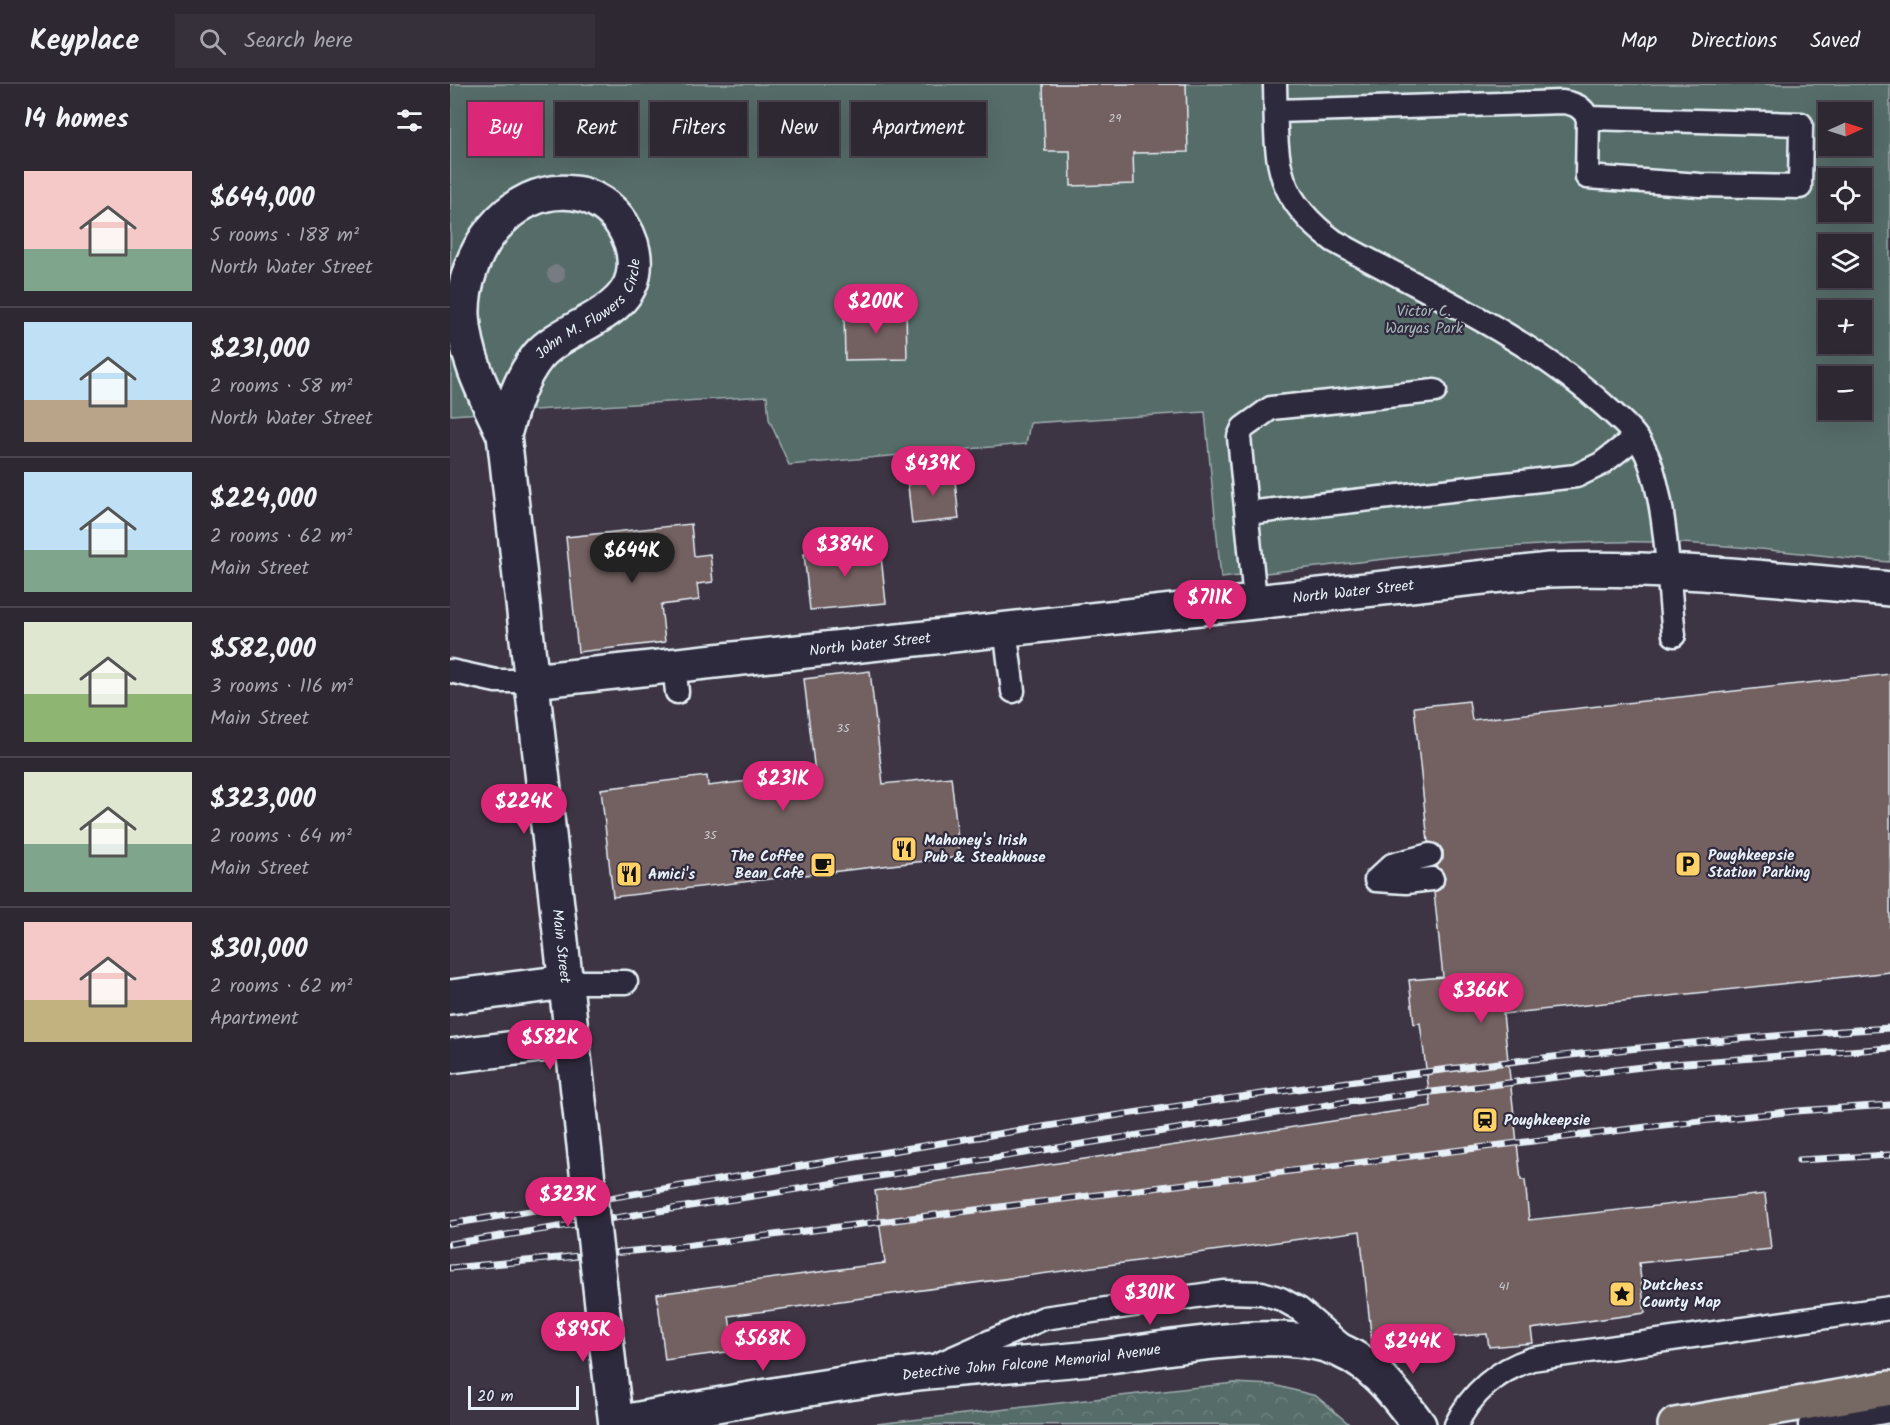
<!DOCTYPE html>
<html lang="en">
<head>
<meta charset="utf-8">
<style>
	:root { --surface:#2e2833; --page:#36303b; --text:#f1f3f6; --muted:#a7a6ac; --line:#49444e; --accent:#db2777 }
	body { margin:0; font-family:Kalam,sans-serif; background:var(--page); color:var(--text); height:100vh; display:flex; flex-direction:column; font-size:22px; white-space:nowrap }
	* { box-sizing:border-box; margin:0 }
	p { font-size:20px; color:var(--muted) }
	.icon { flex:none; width:33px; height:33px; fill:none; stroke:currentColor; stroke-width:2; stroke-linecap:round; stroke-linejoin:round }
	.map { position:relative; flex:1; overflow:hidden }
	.drawer { display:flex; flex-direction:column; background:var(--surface); width:450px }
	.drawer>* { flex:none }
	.top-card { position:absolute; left:18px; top:18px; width:570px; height:54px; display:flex; gap:12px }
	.needle { width:39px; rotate:87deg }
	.fabs { position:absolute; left:1368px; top:18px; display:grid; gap:12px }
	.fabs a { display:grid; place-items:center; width:54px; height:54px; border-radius:0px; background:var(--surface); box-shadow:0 6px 24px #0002,0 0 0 2px var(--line); font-size:30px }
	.scale { position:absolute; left:18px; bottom:15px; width:111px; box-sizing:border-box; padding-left:6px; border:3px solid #e8f1f8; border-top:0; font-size:16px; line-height:21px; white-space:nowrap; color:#e8f1f8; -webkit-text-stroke:4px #2f2a3d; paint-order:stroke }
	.price { position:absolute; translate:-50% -51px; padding:0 14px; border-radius:21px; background:var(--accent); color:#fff; font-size:20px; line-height:39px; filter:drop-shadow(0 2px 3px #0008) }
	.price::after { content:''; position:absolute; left:50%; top:36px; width:18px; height:14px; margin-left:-9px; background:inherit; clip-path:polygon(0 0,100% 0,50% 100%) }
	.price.current { background:#222; color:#fff }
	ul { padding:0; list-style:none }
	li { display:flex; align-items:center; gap:18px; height:150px; padding:0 24px }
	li+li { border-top:2px solid var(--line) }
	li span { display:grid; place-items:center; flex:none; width:168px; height:120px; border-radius:0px; color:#555 }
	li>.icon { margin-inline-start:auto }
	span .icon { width:72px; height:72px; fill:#fffc; stroke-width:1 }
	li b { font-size:26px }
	h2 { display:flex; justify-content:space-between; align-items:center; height:72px; padding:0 24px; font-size:26px }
	.pill { padding:0 21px; border-radius:0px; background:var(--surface); box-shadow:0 6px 24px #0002,0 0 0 2px var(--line); font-size:21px; line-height:54px }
	.pill.current { background:var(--accent); color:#fff }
	header { display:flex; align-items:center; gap:36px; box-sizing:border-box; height:84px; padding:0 30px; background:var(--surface); border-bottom:2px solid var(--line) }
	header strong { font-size:28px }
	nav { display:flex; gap:33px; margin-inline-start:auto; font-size:21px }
	.search { width:420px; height:54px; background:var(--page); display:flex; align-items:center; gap:15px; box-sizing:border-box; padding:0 21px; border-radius:0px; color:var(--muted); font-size:22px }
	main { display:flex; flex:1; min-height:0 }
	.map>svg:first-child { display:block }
	.green { fill:#566c67; stroke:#9faeb0; stroke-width:1.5; fill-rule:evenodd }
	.forest { fill:url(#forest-crowns); stroke:#9faeb0; stroke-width:1.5 }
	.building { fill:#736060; stroke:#e8f1f8; stroke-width:1.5 }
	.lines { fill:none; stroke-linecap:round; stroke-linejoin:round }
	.lane-casing { stroke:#e8f1f8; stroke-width:27 }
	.street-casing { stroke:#e8f1f8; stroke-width:38 }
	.secondary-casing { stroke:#e8f1f8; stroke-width:38 }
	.highway-casing { stroke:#e8f1f8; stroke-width:38 }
	.lane { stroke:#2f2a3d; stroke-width:22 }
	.street { stroke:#2f2a3d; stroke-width:33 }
	.secondary { stroke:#2f2a3d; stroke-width:33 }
	.highway { stroke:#766964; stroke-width:33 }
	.rail-casing { stroke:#e8f1f8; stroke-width:7 }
	.rail { stroke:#2f2a3d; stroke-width:4.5; stroke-dasharray:14; stroke-linecap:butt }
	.secondary-bridge-casing { stroke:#e8f1f8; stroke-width:38; stroke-linecap:butt }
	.secondary-bridge { stroke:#2f2a3d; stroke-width:33 }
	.tree { fill:#777b83 }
	.labels { text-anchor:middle; stroke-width:4.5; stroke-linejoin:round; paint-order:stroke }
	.number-label { font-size:12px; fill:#cbcdd2 }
	.street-label { font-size:15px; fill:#e8f1f8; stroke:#2f2a3d }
	.park-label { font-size:15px; fill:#a6b5b7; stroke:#2f2a3d }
	.poi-label { font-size:15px; font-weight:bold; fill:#e8f1f8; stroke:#2f2a3d; text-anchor:start }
</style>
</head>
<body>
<header>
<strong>Keyplace</strong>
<div class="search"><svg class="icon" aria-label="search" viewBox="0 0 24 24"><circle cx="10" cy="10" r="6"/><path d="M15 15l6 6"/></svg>Search here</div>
<nav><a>Map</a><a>Directions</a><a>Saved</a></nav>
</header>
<main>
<section class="drawer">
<h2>14 homes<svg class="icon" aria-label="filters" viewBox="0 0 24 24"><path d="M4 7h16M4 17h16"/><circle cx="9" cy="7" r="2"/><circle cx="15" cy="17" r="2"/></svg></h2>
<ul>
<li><span style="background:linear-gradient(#f6c9c9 65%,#7fa58c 0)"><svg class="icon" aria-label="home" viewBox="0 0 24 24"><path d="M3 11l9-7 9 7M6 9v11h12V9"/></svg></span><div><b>$644,000</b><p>5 rooms · 188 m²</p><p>North Water Street</p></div></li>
<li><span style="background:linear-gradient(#bfe0f5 65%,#b9a48a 0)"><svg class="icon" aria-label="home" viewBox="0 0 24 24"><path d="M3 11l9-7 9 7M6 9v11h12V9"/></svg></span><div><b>$231,000</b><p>2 rooms · 58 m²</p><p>North Water Street</p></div></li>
<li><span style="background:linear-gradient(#bfe0f5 65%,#7fa58c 0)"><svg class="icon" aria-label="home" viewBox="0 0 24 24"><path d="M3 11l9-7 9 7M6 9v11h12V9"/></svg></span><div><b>$224,000</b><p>2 rooms · 62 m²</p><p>Main Street</p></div></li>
<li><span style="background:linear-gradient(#dfe7d0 60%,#8fb573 0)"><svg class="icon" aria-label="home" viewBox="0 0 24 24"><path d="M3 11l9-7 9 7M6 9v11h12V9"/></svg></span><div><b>$582,000</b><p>3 rooms · 116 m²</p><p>Main Street</p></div></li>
<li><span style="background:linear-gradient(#dfe7d0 60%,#7fa58c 0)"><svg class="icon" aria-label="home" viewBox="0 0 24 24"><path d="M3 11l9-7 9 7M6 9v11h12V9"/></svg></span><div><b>$323,000</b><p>2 rooms · 64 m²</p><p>Main Street</p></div></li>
<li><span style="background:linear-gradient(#f6c9c9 65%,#c2b280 0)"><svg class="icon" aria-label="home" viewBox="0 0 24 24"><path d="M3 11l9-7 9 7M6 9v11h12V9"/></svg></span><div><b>$301,000</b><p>2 rooms · 62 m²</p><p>Apartment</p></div></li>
</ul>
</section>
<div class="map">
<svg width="1440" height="1341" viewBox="0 0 1440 1341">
	<defs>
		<pattern id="forest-crowns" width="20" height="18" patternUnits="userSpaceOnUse" patternTransform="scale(1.5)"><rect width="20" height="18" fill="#566c67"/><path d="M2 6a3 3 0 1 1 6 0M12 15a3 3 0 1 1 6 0" fill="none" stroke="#6e817e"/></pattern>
	</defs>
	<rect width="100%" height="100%" fill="#3d3544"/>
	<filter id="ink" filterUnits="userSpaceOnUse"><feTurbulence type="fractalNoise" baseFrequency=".0167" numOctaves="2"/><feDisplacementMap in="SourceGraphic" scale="12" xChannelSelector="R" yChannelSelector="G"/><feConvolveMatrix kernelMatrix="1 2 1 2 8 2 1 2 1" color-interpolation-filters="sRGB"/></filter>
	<g filter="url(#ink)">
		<path class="green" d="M 0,0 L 1440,0 L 1440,478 C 1349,470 1256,456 1164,458 C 1033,460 902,480 771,494 L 755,328 L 580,339 L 576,360 L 339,381 L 319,335 L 317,312 L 1,331 ZM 1378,28 L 1412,28 L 1412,62 L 1378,62 ZM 1378,94 L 1412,94 L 1412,128 L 1378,128 ZM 1378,160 L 1412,160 L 1412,194 L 1378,194 ZM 1378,226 L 1412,226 L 1412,260 L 1378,260 ZM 1378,292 L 1412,292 L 1412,326 L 1378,326 Z"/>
		<path class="forest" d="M 784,1299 L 824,1301 L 866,1312 L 899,1340 L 418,1341 Z"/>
		<path class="building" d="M 593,0 L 736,0 L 738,68 L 683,69 L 684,100 L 621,102 L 620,67 L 595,67 Z
			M 456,225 L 457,275 L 395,276 L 394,227 Z
			M 504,387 L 509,435 L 462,440 L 457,392 Z
			M 241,440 L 244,472 L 260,470 L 263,498 L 247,500 L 249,516 L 211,521 L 215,558 L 128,568 L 116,453 Z
			M 430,463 L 436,519 L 360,526 L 354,470 Z
			M 420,587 L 433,700 L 501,693 L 510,773 L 163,813 L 151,705 L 257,692 L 258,702 L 365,689 L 354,595 Z
			M 1440,590 L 1440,888 L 1053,930 L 1071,1096 L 1075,1096 L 1079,1136 L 1315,1110 L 1321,1165 L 1189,1179 L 1195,1229 L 1081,1245 L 1083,1259 L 1039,1263 L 1037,1250 L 922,1259 L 910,1147 L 279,1232 L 284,1267 L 215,1276 L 207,1210 L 435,1179 L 425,1107 L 981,1022 L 970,939 L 964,940 L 959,896 L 993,893 L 984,808 L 990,805 L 995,794 L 992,787 L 986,782 L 993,775 L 993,767 L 989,761 L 978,758 L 964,623 L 1019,617 L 1022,636 Z"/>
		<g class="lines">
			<g class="lane-casing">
				<path id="lane" d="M 825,0 C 827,72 820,110 884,157 C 974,207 1080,253 1156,323 C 1172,337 1188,351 1197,371 C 1217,419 1218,498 1224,551
					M 826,27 L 1113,18 C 1126,20 1132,23 1138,34 L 1351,40 L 1350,103 L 1250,101 L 1137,93 L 1138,34
					M 797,429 L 1126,392 L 1151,380 L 1186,353
					M 805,516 L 789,353 L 793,344 L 821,324 L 985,307
					M 555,544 L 563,607
					M 224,581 L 227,608
					M 0,587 L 46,597 L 82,597
					M 926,796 L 942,781 L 980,771
					M 926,796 L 956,798 L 982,795
					M 116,898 L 176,898
					M 489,1280 L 594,1234 L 774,1208 L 812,1209 L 831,1215 L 849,1225 L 895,1264
					M 1006,1341 C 1021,1309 1048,1286 1082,1275 L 1440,1224
					M 1360,1341 L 1440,1327"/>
			</g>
			<g class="street-casing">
				<g id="street">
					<path id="s1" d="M 82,597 L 1099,486 C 1213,482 1326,495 1440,505"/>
					<path id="s2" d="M 166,1339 C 266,1321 368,1302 469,1289 C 529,1282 590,1280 650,1273 C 711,1266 817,1244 875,1261 C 918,1273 943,1306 969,1341"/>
				</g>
			</g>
			<g class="secondary-casing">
				<g id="secondary">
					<path id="s3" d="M 54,351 C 62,323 70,294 88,272 C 114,242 174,233 183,192 C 187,173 182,156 172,140 C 162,124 143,111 124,109 C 59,100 11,172 13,231 C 15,274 36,313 54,351 L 135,1070"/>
					<path d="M 0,913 L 116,898"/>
					<path d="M 0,972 L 123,957"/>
					<path d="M 151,1212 L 166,1341"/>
				</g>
			</g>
			<g class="highway-casing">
				<path id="highway" d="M 1225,1341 L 1440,1304"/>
			</g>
			<use href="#lane" class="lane"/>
			<use href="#street" class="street"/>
			<use href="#secondary" class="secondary"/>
			<use href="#highway" class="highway"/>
			<g class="rail-casing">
				<path id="rail" d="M 1349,1076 L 1440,1071
					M 0,1140 C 478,1063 956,972 1440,944
					M 0,1160 L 897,1018 L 1209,981 L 1440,964
					M 0,1184 L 226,1163 L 1213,1041 L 1346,1027 L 1440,1021"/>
			</g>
			<use href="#rail" class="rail"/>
			<g class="secondary-bridge-casing">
				<path id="secondary-bridge" d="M 135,1070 L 151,1212"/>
			</g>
			<use href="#secondary-bridge" class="secondary-bridge"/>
		</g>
		<circle class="tree" cx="106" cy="190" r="9"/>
	</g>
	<defs>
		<g id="restaurant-square" transform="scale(1.35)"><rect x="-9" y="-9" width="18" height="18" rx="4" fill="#ffd166" stroke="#2f2a3d"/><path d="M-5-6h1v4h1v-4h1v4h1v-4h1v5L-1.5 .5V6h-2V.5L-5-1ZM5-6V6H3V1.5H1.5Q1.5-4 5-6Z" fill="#111"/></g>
		<g id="parking-square" transform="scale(1.35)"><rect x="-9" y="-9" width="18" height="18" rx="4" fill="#ffd166" stroke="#2f2a3d"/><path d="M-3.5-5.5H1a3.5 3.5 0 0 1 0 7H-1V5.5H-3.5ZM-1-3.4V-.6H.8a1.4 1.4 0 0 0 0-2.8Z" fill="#111"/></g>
		<g id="cafe-square" transform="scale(1.35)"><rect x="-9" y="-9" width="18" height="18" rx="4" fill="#ffd166" stroke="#2f2a3d"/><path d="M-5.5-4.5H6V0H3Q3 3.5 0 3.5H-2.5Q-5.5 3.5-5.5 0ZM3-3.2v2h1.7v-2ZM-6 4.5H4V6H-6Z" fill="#111"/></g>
		<g id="station-square" transform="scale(1.35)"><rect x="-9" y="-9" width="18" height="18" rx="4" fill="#ffd166" stroke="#2f2a3d"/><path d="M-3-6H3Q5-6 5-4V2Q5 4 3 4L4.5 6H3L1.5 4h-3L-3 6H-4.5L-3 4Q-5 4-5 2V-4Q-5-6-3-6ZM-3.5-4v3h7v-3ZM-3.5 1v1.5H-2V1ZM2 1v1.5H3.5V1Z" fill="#111"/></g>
		<g id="sight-square" transform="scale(1.35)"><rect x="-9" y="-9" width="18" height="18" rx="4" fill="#ffd166" stroke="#2f2a3d"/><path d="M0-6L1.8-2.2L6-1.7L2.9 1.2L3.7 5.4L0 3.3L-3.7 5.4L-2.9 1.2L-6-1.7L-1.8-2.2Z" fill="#111"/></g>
	</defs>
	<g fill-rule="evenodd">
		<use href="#restaurant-square" x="454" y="765"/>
		<use href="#parking-square" x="1238" y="780"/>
		<use href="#cafe-square" x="373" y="781"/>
		<use href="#restaurant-square" x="179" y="790"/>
		<use href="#station-square" x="1035" y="1036"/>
		<use href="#sight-square" x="1172" y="1210"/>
	</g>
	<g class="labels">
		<g class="number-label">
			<text x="665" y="38">29</text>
			<text x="393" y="648">35</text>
			<text x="260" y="755">35</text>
			<text x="1054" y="1206">41</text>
		</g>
		<g class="street-label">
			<text dy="5" stroke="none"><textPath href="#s3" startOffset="159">John M. Flowers Circle</textPath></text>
			<text dy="5" stroke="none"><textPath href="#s1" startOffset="826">North Water Street</textPath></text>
			<text dy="5" stroke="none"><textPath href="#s1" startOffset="340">North Water Street</textPath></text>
			<text dy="5" stroke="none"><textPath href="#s3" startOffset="1155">Main Street</textPath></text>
			<text dy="5" stroke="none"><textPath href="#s2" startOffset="420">Detective John Falcone Memorial Avenue</textPath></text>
		</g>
		<g class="park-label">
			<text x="974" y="232">Victor C.<tspan x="974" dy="17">Waryas Park</tspan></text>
		</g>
		<g class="poi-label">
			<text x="474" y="761">Mahoney's Irish<tspan x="474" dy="17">Pub &amp; Steakhouse</tspan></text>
			<text x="1258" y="776">Poughkeepsie<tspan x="1258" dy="17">Station Parking</tspan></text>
			<text x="354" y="777" text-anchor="end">The Coffee<tspan x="354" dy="17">Bean Cafe</tspan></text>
			<text x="198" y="795">Amici's</text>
			<text x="1054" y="1041">Poughkeepsie</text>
			<text x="1192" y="1206">Dutchess<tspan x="1192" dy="17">County Map</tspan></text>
		</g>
	</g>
</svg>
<div class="fabs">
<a><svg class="needle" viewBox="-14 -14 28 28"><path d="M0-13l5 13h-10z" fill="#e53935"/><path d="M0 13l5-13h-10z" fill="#a7a6ac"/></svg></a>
<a><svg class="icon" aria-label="locate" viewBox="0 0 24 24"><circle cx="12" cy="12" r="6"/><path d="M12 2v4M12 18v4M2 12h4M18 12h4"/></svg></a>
<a><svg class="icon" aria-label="layers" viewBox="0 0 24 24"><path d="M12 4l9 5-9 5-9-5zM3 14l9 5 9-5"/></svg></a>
<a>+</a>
<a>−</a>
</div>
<div class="scale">20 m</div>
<b class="price" style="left:426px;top:251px">$200K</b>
<b class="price" style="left:483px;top:413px">$439K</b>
<b class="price" style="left:395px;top:494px">$384K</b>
<b class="price current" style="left:182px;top:500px">$644K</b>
<b class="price" style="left:760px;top:547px">$711K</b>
<b class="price" style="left:333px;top:728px">$231K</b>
<b class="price" style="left:74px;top:751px">$224K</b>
<b class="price" style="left:1031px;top:940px">$366K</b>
<b class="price" style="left:100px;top:987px">$582K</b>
<b class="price" style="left:118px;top:1144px">$323K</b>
<b class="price" style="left:700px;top:1242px">$301K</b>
<b class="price" style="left:133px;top:1279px">$895K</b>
<b class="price" style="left:313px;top:1288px">$568K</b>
<b class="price" style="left:963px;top:1291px">$244K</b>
<div class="top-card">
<a class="pill current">Buy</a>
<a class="pill">Rent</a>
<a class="pill">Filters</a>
<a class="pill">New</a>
<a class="pill">Apartment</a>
</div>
</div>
</main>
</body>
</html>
